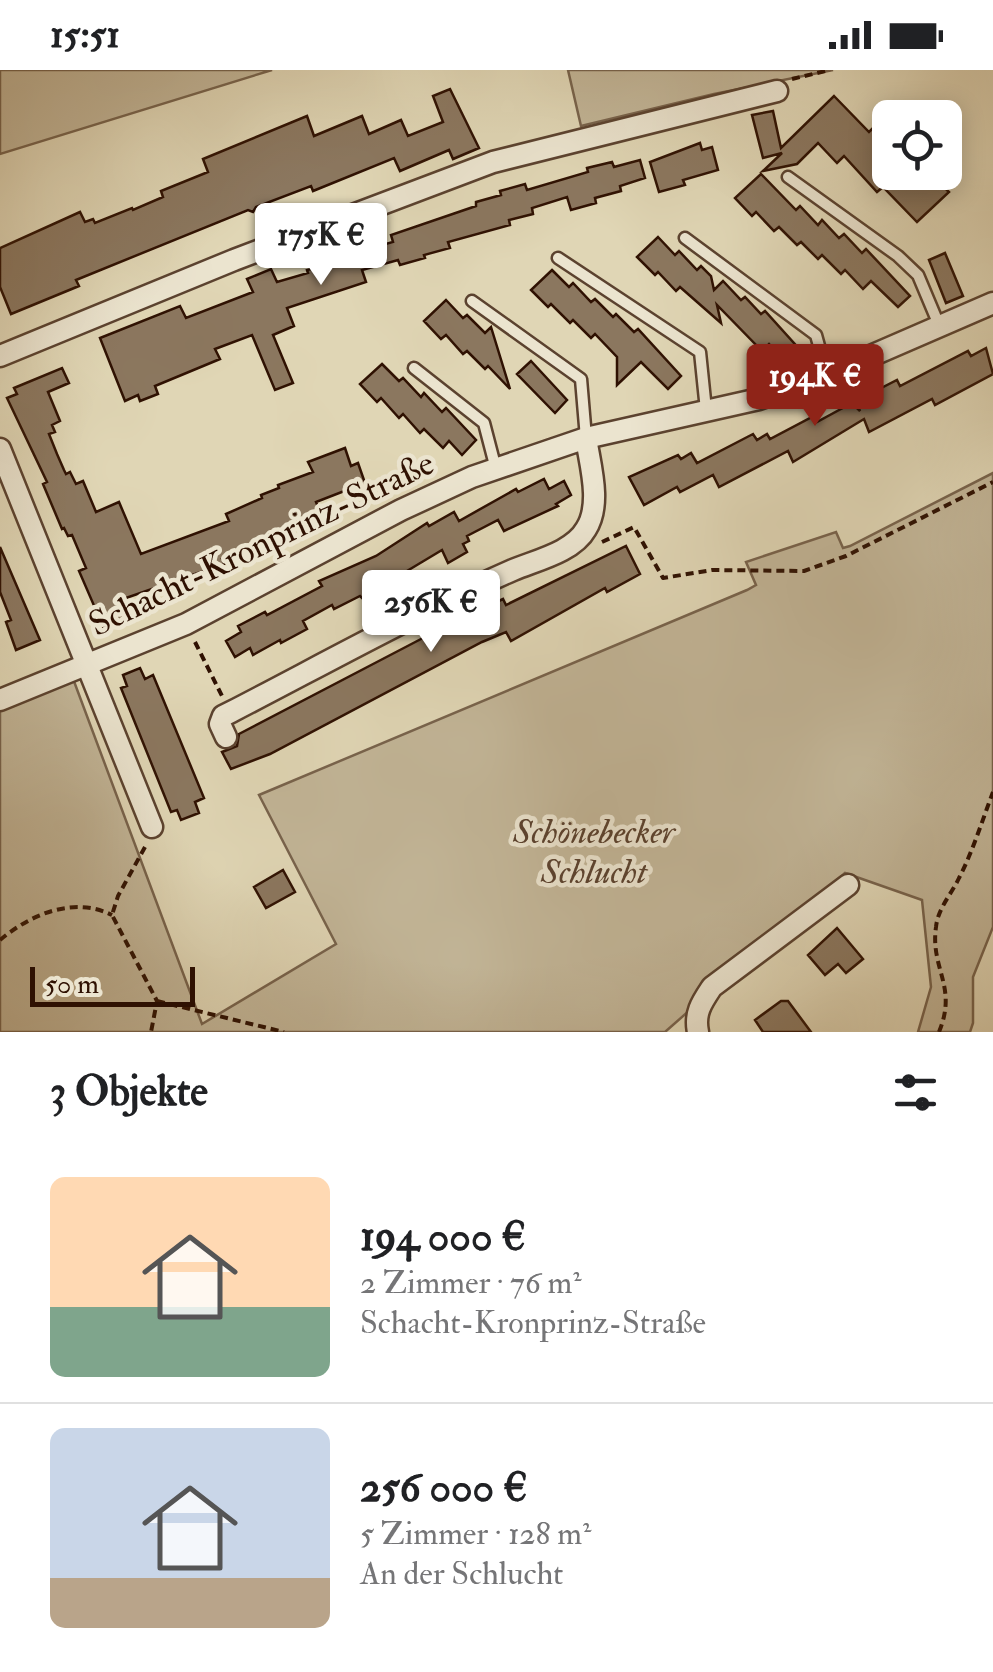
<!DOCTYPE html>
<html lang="de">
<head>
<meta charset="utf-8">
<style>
	:root { --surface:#fff; --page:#f6f6f6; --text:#202124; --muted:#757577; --line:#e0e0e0; --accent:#8f2418 }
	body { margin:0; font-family:"IM FELL Double Pica",serif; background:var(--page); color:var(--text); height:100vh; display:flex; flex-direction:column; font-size:38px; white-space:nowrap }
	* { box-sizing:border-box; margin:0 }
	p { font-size:32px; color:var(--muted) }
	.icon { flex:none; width:55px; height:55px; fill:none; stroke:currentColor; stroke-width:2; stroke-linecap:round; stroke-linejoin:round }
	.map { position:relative; height:962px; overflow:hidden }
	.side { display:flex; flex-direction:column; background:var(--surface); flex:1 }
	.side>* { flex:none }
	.buttons { position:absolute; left:872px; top:30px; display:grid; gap:20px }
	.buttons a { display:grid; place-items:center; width:90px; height:90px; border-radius:15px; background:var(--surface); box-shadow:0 5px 25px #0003; font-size:50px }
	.scale { position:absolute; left:30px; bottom:25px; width:165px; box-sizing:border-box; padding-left:10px; border:5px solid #2f1102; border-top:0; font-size:28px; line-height:35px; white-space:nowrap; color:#2f1102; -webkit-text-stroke:8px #ebe4cf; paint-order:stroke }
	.price { position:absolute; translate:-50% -85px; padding:0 22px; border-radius:10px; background:#fff; color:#222; font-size:32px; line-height:65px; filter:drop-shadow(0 2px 5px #0008) }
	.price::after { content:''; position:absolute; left:50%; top:60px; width:30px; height:22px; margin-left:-15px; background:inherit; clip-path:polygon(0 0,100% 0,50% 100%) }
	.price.active { background:var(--accent); color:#fff }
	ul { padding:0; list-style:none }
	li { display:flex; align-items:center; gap:30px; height:250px; padding:0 50px }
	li+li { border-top:2px solid var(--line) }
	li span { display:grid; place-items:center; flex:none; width:280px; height:200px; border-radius:15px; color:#555 }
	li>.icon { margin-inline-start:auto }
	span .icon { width:120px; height:120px; fill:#fffc; stroke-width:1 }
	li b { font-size:42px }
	h2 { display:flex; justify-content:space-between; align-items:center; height:120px; padding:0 50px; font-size:42px }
	.status { display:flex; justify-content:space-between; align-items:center; height:70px; padding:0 50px; background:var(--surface); direction:ltr }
	.status svg { height:28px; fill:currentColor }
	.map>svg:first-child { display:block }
	.green { fill:#c2b597; stroke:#78634c; stroke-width:2.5 }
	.building { fill:#8b775f; stroke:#2f1102; stroke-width:2.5 }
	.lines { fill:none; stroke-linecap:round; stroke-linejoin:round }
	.service-casing { stroke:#5b422f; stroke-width:15 }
	.minor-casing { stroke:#5b422f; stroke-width:25 }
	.path { stroke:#2f1102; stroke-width:4; stroke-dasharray:8 5; stroke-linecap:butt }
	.service { stroke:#ebe4cf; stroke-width:10 }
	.minor { stroke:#ebe4cf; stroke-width:20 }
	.labels { text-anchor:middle; stroke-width:9; stroke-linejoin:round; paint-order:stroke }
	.street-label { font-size:35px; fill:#2f1102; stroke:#ebe4cf }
	.park-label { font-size:35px; font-style:italic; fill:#5b422f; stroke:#ebe4cf }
</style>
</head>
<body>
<div class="status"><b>15:51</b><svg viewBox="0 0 49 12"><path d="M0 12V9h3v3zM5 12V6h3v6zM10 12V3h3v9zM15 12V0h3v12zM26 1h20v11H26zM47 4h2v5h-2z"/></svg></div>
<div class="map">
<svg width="993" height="962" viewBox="0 0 993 962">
	<rect width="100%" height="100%" fill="#e0d6b5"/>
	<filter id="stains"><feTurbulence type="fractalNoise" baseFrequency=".002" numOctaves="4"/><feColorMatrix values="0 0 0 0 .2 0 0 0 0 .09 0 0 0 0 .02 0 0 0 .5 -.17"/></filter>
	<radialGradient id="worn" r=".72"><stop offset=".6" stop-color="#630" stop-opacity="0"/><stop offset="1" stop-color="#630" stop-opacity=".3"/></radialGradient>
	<path class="green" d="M 0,0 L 272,0 L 0,84 Z
		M 568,0 L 833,0 L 714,24 L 581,56 Z
		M 993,403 L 993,857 L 973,907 L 973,953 L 970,962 L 918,962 L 931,917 L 922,830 L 845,803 L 665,962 L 0,962 L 0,637 L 72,606 L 202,954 L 336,874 L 259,725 L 747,520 L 756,515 L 746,492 L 836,462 L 843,478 L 850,476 Z"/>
	<path class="building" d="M 450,19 L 479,78 L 453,89 L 449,80 L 400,101 L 394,88 L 313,121 L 311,116 L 256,137 L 253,142 L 248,140 L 76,210 L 79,216 L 11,244 L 0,217 L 0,178 L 80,142 L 85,152 L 93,149 L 95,153 L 132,138 L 133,140 L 163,127 L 161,121 L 208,102 L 203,89 L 307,46 L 314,66 L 362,46 L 369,64 L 401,50 L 408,66 L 443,52 L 433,26 Z
		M 834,26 L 869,62 L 874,57 L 890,73 L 890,102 L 929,102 L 949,122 L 917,152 L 883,117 L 877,122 L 844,86 L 837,93 L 818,73 L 797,94 L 763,101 L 782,83 L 763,88 L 752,45 L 773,41 L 781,78 Z
		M 700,73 L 702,80 L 712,77 L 718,100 L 683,110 L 685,115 L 659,122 L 650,92 Z
		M 640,90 L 645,108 L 620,116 L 621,121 L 595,128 L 596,133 L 571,140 L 567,127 L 532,138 L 533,144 L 509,150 L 510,155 L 448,172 L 450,178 L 424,185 L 425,188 L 400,195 L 398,190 L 362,200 L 366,212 L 287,238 L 294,256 L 273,265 L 293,313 L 275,320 L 252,265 L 215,279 L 220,289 L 155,316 L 158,324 L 140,331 L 138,325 L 125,331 L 100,268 L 180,236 L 186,248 L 253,222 L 247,209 L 271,199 L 277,212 L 308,203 L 307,200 L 333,193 L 332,189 L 393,172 L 391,165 L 476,136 L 476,132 L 501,125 L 500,121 L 525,114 L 527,120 L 588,102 L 587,98 L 612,92 L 614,97 Z
		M 761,104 L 796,140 L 800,136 L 818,155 L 822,150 L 839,168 L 844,164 L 862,183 L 866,179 L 910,226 L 898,237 L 871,211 L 863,219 L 845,200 L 841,204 L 822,185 L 818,189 L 801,172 L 797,175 L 779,157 L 774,161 L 756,142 L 752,146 L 735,128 Z
		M 658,167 L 675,185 L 679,181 L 697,200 L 701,196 L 711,206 L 714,220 L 723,211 L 741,230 L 745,227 L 761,244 L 765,241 L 802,282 L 789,295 L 769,274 L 762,281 L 717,235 L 721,253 L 680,217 L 676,221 L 658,202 L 655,205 L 637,187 Z
		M 945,183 L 963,226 L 946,233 L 929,190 Z
		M 552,200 L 569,217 L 573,213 L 591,232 L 595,229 L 613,247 L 616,244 L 634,262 L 638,259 L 681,306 L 668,319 L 641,292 L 617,315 L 617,287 L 595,264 L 591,268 L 573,250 L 570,253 L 551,234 L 548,237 L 531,220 Z
		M 446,230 L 463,248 L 467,245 L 485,263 L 491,257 L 510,319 L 488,296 L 485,299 L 467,281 L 463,284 L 446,265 L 441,269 L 424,251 Z
		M 986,278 L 993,304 L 935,335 L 932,329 L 869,362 L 864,349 L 793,392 L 788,381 L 719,417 L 713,405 L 680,422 L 677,417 L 644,435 L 629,407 L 678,385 L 681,389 L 691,383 L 697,393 L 753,364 L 757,370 L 767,364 L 770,369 L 812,347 L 815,353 L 852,333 L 860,341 L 856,331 L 897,310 L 900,316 L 968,281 L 971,286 Z
		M 531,291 L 567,330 L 555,343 L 517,304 Z
		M 382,294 L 399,311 L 403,308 L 421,327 L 424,323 L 442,342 L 446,338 L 476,370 L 462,385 L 449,371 L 443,378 L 424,359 L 420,363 L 403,344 L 399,348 L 381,328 L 377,332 L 360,314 Z
		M 62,298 L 69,313 L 48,322 L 60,351 L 52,355 L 55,362 L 49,364 L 57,384 L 64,400 L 66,404 L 70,402 L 76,414 L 83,411 L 96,442 L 119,432 L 141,484 L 229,451 L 226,444 L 262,428 L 261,425 L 279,418 L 278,415 L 313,402 L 308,392 L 345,378 L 351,396 L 358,393 L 365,413 L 316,432 L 320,442 L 275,462 L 276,465 L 258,472 L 259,475 L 222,489 L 224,494 L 123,529 L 132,550 L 105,561 L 79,501 L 86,498 L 72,465 L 68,466 L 64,458 L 62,459 L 43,414 L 47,412 L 7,328 L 17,324 L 14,318 Z
		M 544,409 L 549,419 L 564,411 L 571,425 L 556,434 L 558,436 L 504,461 L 498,450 L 467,466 L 469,471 L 463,474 L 467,482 L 448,493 L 442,480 L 362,528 L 360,526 L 334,539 L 332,535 L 303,551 L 307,559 L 281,573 L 280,570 L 253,585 L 250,578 L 235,587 L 226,571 L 241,562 L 238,556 L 265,542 L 267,545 L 322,516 L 319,511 L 376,486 L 427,453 L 429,456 L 454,442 L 459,451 L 516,419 L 518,422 Z
		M 626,476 L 640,504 L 607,522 L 605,518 L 511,571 L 506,562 L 482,572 L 270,684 L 231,699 L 222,682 L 237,676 L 239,664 L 444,557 L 503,529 L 506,535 Z
		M 0,477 L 40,570 L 16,580 L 6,552 L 11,550 L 0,522 Z
		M 140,598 L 145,609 L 153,605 L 204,728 L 195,732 L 199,743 L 181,750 L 177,740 L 171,742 L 121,618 L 127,616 L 123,605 Z
		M 283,800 L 295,822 L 266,838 L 254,817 Z
		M 837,858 L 863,889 L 846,903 L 838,894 L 825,905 L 808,885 Z
		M 781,931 L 788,931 L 811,962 L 763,962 L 755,950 Z"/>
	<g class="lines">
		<g class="service-casing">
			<path id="service" d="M 788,107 L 898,186 L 918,205 L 939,255
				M 685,168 L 816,265 L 827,305
				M 558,188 L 700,282 L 706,340
				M 472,231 L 581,309 L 586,368
				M 414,298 L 484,353 L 496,399"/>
		</g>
		<g class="minor-casing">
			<path id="minor" d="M 0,286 L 234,190 L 493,92 L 777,21
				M 0,379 L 152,757
				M 0,630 L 186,554 L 401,440 L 472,407 L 586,368 L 759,329 L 827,305 L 993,233
				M 226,667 L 220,654 L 223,646 L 231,642 C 324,594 417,542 513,500 C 537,490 573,482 586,459 C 602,434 590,395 586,368
				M 698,962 C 694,943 702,932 712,917 L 848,815"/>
		</g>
		<path class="path" d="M 792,9 L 830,0
			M 602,472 L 634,457 L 663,508 L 712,500 L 804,501 L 846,486 L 993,412
			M 195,572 L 222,626
			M 145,777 L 118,826 L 112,845 L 157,931 L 151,962
			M 0,870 C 31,844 74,826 112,845
			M 157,931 L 284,962
			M 939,962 C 958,916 930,899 936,857 C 938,838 951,825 959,808 C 973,781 982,751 993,722"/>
		<use href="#service" class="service"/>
		<use href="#minor" class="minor"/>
	</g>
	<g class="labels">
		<g class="street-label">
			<text transform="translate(261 473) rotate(-26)" y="12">Schacht-Kronprinz-Straße</text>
		</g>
		<g class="park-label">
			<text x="594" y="773">Schönebecker<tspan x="594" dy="40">Schlucht</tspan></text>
		</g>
	</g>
	<rect width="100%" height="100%" filter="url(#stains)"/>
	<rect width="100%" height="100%" fill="url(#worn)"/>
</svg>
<div class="buttons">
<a><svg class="icon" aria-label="locate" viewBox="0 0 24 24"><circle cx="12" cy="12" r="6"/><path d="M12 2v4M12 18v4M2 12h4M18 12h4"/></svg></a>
</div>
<div class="scale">50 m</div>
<b class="price" style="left:321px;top:218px">175K €</b>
<b class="price active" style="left:815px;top:359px">194K €</b>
<b class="price" style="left:431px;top:585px">256K €</b>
</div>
<section class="side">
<h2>3 Objekte<svg class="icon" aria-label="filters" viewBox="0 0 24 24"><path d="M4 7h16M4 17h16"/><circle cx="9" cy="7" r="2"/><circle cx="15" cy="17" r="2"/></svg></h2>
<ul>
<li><span style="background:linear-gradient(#ffd9b3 65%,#7fa58c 0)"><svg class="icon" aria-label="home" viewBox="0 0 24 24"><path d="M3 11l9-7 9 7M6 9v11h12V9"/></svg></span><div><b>194 000 €</b><p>2 Zimmer · 76 m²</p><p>Schacht-Kronprinz-Straße</p></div></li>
<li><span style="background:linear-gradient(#c9d6e8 75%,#b9a48a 0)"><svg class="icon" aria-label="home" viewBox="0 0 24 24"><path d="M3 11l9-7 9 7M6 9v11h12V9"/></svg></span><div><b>256 000 €</b><p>5 Zimmer · 128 m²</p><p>An der Schlucht</p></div></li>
</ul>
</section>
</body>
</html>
